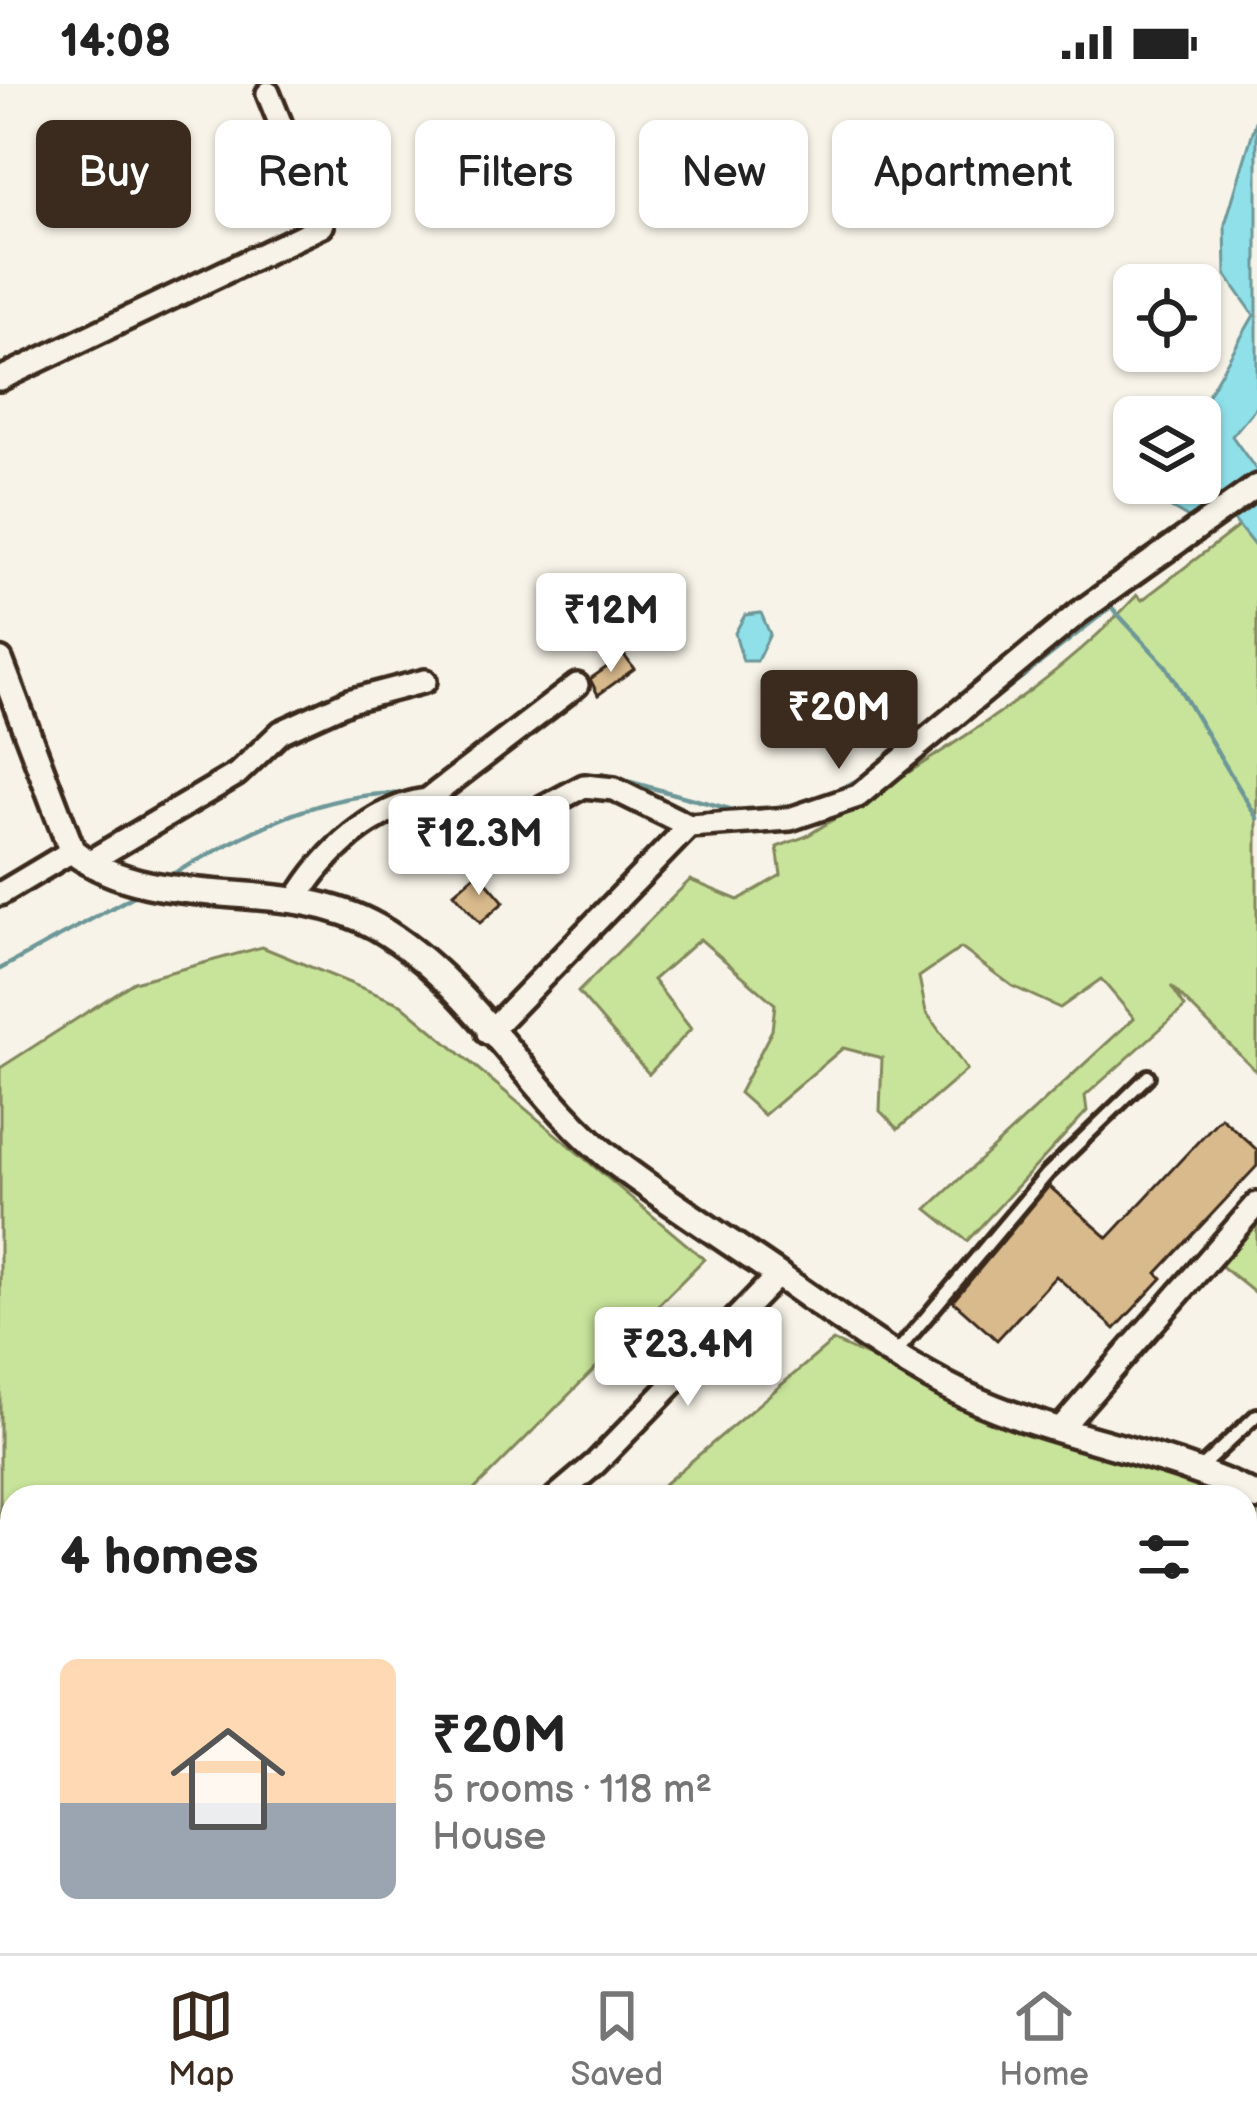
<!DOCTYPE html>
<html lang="en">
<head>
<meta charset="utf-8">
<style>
	:root { --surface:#fff; --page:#f2f2f2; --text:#222; --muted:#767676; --line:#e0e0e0; --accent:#3b2a1e }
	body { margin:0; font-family:"Balsamiq Sans",sans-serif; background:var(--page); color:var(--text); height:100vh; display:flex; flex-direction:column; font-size:45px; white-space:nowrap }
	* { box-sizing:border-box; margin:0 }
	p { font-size:39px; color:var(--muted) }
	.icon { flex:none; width:66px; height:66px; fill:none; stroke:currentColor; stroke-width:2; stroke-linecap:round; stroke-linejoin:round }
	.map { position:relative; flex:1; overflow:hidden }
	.sheet { position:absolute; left:0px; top:1401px; width:1257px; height:468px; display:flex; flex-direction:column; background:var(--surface); border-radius:36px 36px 0 0; box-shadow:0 3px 9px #0004 }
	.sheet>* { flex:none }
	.top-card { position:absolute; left:36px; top:36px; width:1185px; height:108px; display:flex; gap:24px }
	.buttons { position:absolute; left:1113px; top:180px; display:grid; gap:24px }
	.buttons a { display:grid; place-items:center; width:108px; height:108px; border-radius:18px; background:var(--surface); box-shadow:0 3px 9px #0004; font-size:60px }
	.price { position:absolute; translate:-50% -102px; padding:0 27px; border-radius:12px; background:#fff; color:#222; font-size:39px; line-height:78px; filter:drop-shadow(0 3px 6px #0008) }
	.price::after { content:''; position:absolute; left:50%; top:72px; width:36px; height:27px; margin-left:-18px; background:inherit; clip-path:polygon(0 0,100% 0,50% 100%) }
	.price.on { background:var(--accent); color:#fff }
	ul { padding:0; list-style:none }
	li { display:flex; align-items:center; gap:36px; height:300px; padding:0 60px }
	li+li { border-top:3px solid var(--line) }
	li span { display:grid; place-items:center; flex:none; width:336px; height:240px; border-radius:18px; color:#555 }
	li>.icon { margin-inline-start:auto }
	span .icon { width:144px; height:144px; fill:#fffc; stroke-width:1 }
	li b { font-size:51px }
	h2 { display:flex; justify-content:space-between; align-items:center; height:144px; padding:0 60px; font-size:51px }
	.tag { padding:0 42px; border-radius:18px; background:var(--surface); box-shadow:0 3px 9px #0004; font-size:42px; line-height:108px }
	.tag.on { background:var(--accent); color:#fff }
	.status { display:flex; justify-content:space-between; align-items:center; height:84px; padding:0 60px; background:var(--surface); direction:ltr }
	.status svg { height:33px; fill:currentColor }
	.menu { display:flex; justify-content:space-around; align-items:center; height:168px; border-top:3px solid var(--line); background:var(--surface); font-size:33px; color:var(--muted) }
	.menu a { display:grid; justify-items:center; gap:6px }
	.menu .on { color:var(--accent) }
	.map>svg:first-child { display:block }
	.green { fill:#c8e39a; stroke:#82865c; stroke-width:3 }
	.water { fill:#8fe0e9; stroke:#6d9798; stroke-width:3 }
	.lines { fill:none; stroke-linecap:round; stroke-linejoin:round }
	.stream { stroke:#6d9798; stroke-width:4.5 }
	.building { fill:#d9ba8d; stroke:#3b2a1e; stroke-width:3 }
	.service-casing { stroke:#3b2a1e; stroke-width:20 }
	.minor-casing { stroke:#3b2a1e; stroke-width:30 }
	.tertiary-casing { stroke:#3b2a1e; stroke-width:33 }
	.service { stroke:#f7f3e8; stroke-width:10 }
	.minor { stroke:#f7f3e8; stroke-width:21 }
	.tertiary { stroke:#f7f3e8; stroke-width:24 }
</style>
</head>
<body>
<div class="status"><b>14:08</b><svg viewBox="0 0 49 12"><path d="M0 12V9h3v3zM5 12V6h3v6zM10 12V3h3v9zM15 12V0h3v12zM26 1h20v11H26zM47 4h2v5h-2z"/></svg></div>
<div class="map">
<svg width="1257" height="1869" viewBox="0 0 1257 1869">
	<rect width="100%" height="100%" fill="#f7f3e8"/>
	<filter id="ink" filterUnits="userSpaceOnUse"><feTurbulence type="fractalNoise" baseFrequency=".00833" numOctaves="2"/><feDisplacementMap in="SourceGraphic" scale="24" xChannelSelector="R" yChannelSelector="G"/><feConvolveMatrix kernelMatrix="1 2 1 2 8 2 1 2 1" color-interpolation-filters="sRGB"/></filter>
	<g filter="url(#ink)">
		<path class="green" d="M 1239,442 L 1257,465 L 1257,988 L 1171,902 L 1185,923 L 1085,1012 L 1087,1027 L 967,1157 L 927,1125 L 1134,934 L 1101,895 L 1060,924 L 1012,902 L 961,864 L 919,893 L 926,928 L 967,986 L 898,1045 L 880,1027 L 882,974 L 843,964 L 764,1031 L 739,1009 L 772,946 L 775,920 L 700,855 L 653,896 L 691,945 L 649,990 L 578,908 L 690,796 L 738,816 L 781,791 L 777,763 L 807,752 C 920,680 1046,611 1137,511 L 1142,516 Z
			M 262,863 L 401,920 L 704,1175 L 467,1413 L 12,1413 L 12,1625 L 0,1623 L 0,984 L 134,898 Z
			M 1257,1140 L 1257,1209 L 1256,1210 L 1219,1180 Z
			M 833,1257 L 1061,1358 L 1229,1413 L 649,1413 Z
			M 1245,1420 L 1257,1426 L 1257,1869 L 1189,1869 L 1198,1857 L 1245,1857 Z
			M 43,1857 L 109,1857 L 124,1869 L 28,1869 Z
			M 445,1857 L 743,1857 L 731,1869 L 453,1869 Z"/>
		<path class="water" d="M 1257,34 L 1257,322 L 1232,352 L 1257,387 L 1257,465 L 1221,420 L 1192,436 L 1168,422 L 1160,399 L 1200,399 L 1200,333 L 1195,333 L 1254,231 L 1226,191 L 1225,140 Z
			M 761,529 L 770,550 L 757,577 L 743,577 L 735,549 L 745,531 Z"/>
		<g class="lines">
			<path class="stream" d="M 922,672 L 1111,523 L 1166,582 L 1257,734
				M 591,694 L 601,690 L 737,727 L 801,721
				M 823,713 L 866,692
				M 442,717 L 465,724
				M 167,793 C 241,753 319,705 407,710
				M 0,885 L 141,808"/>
		</g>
		<path class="building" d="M 624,571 L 634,585 L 598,611 L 590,595 Z
			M 478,788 L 504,818 L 480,839 L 454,809 Z
			M 1221,1033 L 1257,1066 L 1257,1082 L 1157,1189 L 1162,1194 L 1115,1245 L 1056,1192 L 997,1256 L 953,1217 L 1049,1102 L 1108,1154 Z"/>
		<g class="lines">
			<g class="service-casing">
				<path id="service" d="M 896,1269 L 1047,1090 L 1148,992
					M 1198,1386 L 1257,1331
					M 1109,1857 L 1153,1869
					M 781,1869 L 791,1857"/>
			</g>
			<g class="minor-casing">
				<path id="minor" d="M 0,295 L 322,142 L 268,9
					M 427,716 L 577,601
					M 87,779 L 237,690 L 281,648 L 349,617 L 425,597
					M 0,810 L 72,767
					M 296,816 C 324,769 373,723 427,716 L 442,730 L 509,742 L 584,702 L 614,705 L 689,742
					M 488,949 L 689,742 L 790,735 L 858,712 L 1077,530 L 1257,402
					M 1061,1344 L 1257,1120
					M 556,1413 L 596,1379 L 778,1191
					M 0,1749 L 12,1758
					M 140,1857 L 154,1869
					M 335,1857 L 343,1869
					M 0,1868 L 15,1857"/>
			</g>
			<g class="tertiary-casing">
				<path id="tertiary" d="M 0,577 L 72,767 C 158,833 283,789 377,843 C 475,900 528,1010 616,1079 C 669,1119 726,1155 781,1193 C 841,1235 899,1279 965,1311 C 1057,1355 1166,1366 1257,1413"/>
			</g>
			<use href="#service" class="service"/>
			<use href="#minor" class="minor"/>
			<use href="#tertiary" class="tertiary"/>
		</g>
	</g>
</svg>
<div class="buttons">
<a><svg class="icon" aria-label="locate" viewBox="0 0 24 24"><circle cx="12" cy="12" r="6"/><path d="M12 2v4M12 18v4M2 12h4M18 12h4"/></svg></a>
<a><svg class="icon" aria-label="layers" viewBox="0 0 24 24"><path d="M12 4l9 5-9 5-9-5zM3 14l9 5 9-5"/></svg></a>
</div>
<b class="price" style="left:611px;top:591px">₹12M</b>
<b class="price on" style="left:839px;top:688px">₹20M</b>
<b class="price" style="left:479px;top:814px">₹12.3M</b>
<b class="price" style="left:688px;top:1325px">₹23.4M</b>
<div class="top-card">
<a class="tag on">Buy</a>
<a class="tag">Rent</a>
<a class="tag">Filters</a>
<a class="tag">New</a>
<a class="tag">Apartment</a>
</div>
<section class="sheet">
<h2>4 homes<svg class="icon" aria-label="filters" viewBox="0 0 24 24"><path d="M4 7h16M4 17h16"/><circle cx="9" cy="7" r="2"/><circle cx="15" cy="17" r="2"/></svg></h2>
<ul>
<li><span style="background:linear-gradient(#ffd9b3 60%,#9aa5b1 0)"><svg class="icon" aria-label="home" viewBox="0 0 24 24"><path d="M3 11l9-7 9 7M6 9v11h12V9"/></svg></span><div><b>₹20M</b><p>5 rooms · 118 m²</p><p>House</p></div></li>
</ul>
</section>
</div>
<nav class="menu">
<a class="on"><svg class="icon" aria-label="map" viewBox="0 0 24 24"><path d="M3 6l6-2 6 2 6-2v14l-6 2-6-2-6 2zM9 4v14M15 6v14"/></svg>Map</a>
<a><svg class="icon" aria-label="saved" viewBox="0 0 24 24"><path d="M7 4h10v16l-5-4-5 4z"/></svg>Saved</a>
<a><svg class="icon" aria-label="home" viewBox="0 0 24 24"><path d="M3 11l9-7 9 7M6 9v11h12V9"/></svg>Home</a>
</nav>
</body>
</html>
